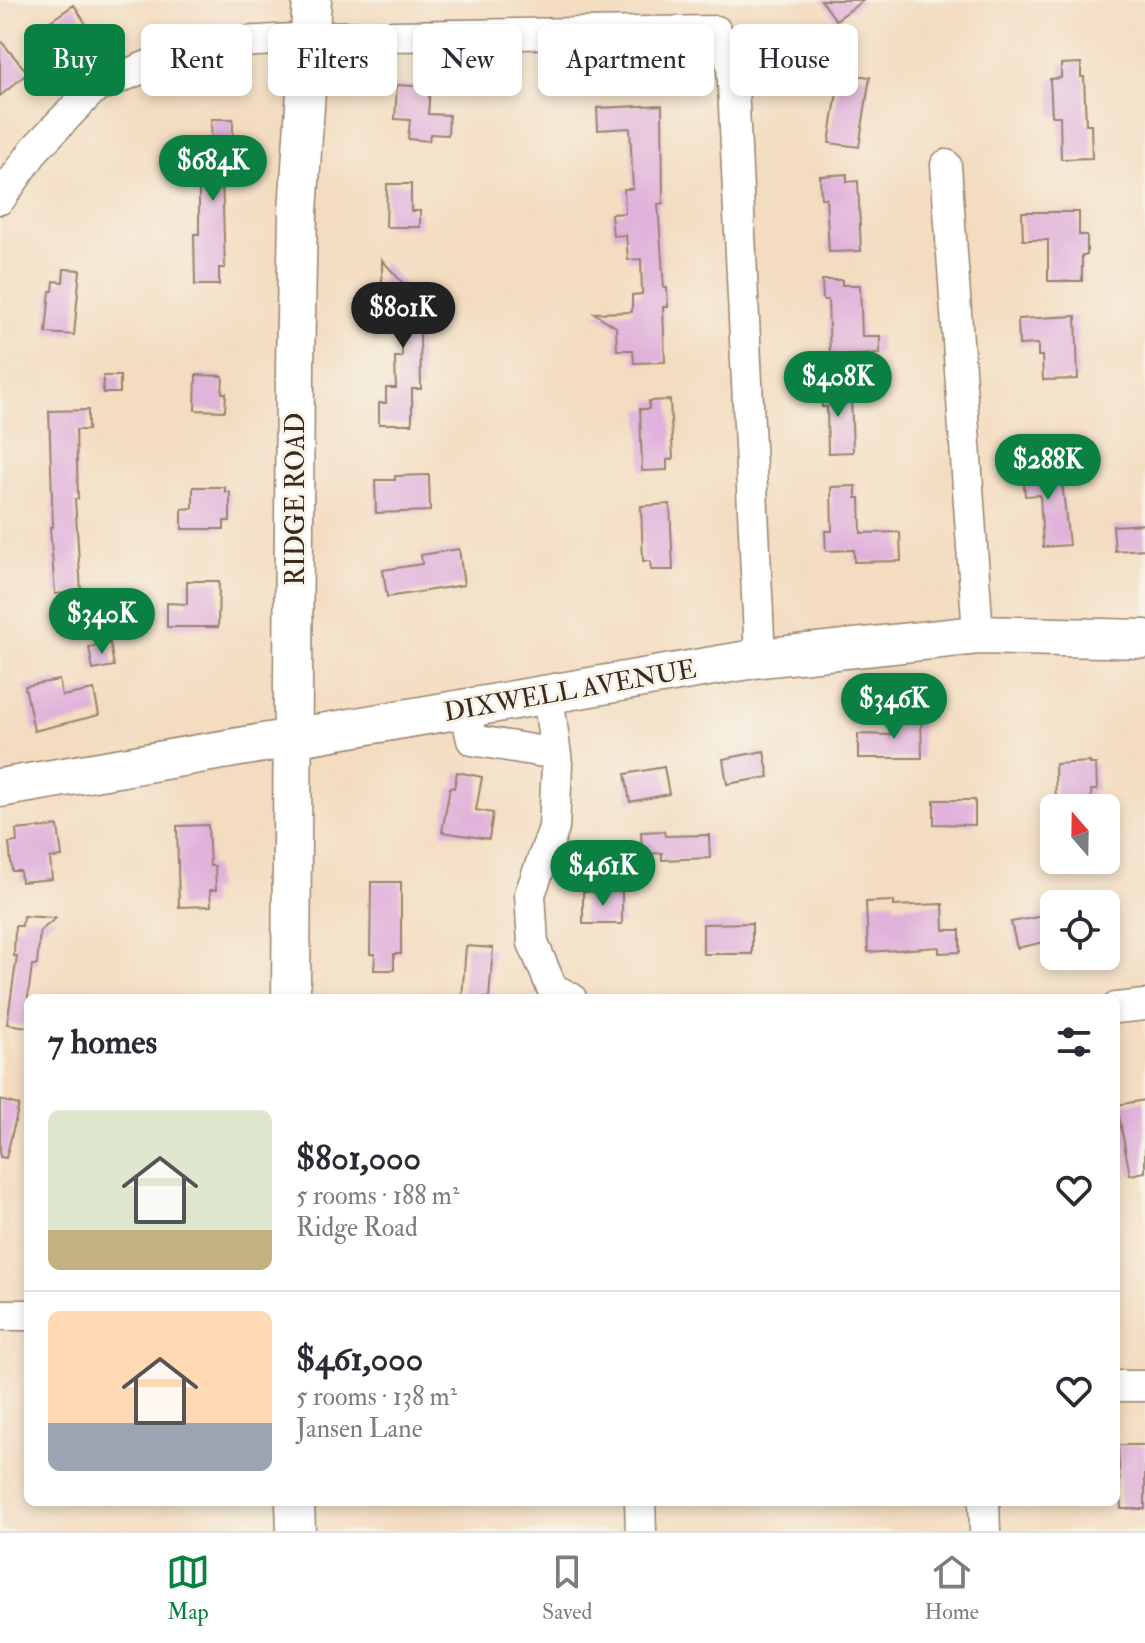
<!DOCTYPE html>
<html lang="en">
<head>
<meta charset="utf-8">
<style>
	:root { --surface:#fff; --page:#f7f7f7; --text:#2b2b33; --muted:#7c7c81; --line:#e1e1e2; --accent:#0b8043 }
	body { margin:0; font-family:"IM FELL Double Pica",serif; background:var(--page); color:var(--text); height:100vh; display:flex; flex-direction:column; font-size:30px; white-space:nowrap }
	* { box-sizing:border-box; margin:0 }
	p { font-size:26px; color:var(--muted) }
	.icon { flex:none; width:44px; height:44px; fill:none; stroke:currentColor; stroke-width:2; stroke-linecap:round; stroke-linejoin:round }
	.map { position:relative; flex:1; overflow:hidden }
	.details { position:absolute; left:24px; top:994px; width:1096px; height:512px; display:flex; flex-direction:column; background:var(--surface); border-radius:12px; box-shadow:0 4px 12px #0003 }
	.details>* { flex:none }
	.top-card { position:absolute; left:24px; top:24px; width:1098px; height:72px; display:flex; gap:16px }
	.needle { width:52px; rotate:340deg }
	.controls { position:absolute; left:1040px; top:794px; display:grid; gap:16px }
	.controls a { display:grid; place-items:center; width:80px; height:80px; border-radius:12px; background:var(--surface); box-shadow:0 4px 12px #0003; font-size:40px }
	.price { position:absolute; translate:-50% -68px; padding:0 18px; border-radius:28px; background:var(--accent); color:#fff; font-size:26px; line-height:52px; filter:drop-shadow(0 2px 4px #0008) }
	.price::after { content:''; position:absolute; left:50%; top:48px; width:24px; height:18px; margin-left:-12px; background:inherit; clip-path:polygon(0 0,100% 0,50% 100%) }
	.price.on { background:#222; color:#fff }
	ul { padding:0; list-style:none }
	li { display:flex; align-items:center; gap:24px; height:200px; padding:0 24px }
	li+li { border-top:2px solid var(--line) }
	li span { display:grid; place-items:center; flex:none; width:224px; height:160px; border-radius:12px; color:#555 }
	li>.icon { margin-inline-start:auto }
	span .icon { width:96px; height:96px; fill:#fffc; stroke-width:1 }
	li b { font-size:34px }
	h2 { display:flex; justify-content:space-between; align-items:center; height:96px; padding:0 24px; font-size:34px }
	.chip { padding:0 28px; border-radius:12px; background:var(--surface); box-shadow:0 4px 12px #0003; font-size:28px; line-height:72px }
	.chip.on { background:var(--accent); color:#fff }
	.tab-bar { display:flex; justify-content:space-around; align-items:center; height:112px; border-top:2px solid var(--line); background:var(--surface); font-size:22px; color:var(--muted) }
	.tab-bar a { display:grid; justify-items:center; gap:4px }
	.tab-bar .on { color:var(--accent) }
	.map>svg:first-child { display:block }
	.building { fill:#e0b1da }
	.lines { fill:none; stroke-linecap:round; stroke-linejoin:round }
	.minor-casing { stroke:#97836e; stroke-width:33 }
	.major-casing { stroke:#97836e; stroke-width:41 }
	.minor { stroke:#fff; stroke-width:30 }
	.major { stroke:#fff; stroke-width:38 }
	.labels { text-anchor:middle; stroke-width:6; stroke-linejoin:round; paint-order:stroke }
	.street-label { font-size:26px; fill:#3b2a1e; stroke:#f7f3e8 }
</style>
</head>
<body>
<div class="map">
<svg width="1145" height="1531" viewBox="0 0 1145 1531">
	<rect width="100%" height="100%" fill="#f7f3e8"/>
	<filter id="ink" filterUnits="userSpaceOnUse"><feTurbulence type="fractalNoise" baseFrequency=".0125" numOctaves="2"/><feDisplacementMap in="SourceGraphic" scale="16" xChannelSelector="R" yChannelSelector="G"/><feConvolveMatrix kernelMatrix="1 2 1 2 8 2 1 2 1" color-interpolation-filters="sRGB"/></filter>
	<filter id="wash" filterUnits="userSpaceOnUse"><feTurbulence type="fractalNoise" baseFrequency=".006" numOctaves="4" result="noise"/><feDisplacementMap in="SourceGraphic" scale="32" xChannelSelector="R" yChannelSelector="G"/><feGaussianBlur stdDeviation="1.8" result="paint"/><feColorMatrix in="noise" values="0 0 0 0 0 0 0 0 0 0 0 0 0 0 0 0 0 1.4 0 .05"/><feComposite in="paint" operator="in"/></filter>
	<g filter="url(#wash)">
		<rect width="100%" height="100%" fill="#f3dcbf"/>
		<g id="blocks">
			<path class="building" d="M 821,0 L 864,0 L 836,20 Z
				M 74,5 L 89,29 L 53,53 L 37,30 Z
				M 0,40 L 28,73 L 0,96 Z
				M 1081,63 L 1081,77 L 1084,77 L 1086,124 L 1091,124 L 1092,158 L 1061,159 L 1060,116 L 1052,116 L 1050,79 L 1061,78 L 1061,64 Z
				M 840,73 L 870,77 L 859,147 L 829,143 Z
				M 397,85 L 430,87 L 428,114 L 449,115 L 448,135 L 430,134 L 429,141 L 408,139 L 410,120 L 395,119 Z
				M 662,105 L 663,203 L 658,204 L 664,288 L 667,288 L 668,307 L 663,307 L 665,362 L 634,363 L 633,350 L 617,350 L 616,327 L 594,313 L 632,312 L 632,295 L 642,294 L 641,259 L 628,260 L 626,235 L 613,236 L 611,214 L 625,213 L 624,189 L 633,189 L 630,128 L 598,130 L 597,108 Z
				M 211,119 L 233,119 L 233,178 L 222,178 L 225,268 L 219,268 L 219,285 L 195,285 L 194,234 L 199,234 L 199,179 L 193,179 L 193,158 L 212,158 Z
				M 847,174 L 847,182 L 858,181 L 861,251 L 829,252 L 826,198 L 821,198 L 820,176 Z
				M 387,184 L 411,184 L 411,211 L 420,211 L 420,227 L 386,227 Z
				M 1022,212 L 1079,212 L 1079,235 L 1087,235 L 1087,255 L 1082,255 L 1082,281 L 1048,281 L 1048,240 L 1023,240 Z
				M 382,260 L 426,309 L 424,333 L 420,333 L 421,389 L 412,389 L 412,424 L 379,424 L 379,403 L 386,403 L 386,388 L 396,388 L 395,357 L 402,357 L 402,309 L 382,309 Z
				M 64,269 L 80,270 L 74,335 L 46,333 L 50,291 L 53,291 L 54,281 L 63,282 Z
				M 822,280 L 842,280 L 842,285 L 860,285 L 862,336 L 880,336 L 880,354 L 830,356 L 828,300 L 823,300 Z
				M 1076,316 L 1078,379 L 1043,380 L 1042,356 L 1038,356 L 1038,344 L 1019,345 L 1018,319 Z
				M 196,375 L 223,376 L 222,393 L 226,393 L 225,411 L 195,410 Z
				M 103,376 L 120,376 L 120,393 L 103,393 Z
				M 845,386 L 845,394 L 851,393 L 853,452 L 828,453 L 827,407 L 822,407 L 822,387 Z
				M 670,400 L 673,459 L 667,460 L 667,470 L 642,471 L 640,409 L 649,409 L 649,401 Z
				M 88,410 L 88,430 L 76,430 L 78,499 L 75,499 L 81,592 L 55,594 L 50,527 L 53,527 L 49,411 Z
				M 1051,462 L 1052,483 L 1062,482 L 1069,545 L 1043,547 L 1040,495 L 1025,496 L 1022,463 Z
				M 429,475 L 430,511 L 376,513 L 375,480 L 395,480 L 395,476 Z
				M 856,486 L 856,498 L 860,498 L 861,533 L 900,532 L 901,561 L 854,562 L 854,550 L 826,551 L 825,531 L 832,531 L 831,487 Z
				M 193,487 L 225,487 L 225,492 L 230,492 L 230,521 L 224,521 L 224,529 L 182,529 L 182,509 L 193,508 Z
				M 670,504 L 673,570 L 651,570 L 650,561 L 643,561 L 641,506 Z
				M 1145,524 L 1145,549 L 1115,551 L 1113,526 Z
				M 459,549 L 464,585 L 387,597 L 383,570 L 422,564 L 421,555 Z
				M 187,581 L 219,581 L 218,627 L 167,627 L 167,603 L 187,604 Z
				M 110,643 L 114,666 L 93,670 L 89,647 Z
				M 59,680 L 62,696 L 94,690 L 99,715 L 34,731 L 25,686 Z
				M 890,718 L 921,718 L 922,758 L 858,758 L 858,734 L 890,735 Z
				M 764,751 L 769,777 L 727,784 L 723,759 Z
				M 1090,762 L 1090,764 L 1096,764 L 1097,790 L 1091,790 L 1092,808 L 1056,808 L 1055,764 Z
				M 664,767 L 669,794 L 630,802 L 625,774 Z
				M 457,772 L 482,777 L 476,810 L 493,813 L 489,839 L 442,832 L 450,787 L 454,788 Z
				M 934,800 L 975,800 L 975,825 L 934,824 Z
				M 208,825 L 210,866 L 215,866 L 216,890 L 210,890 L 211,906 L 179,907 L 177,826 Z
				M 58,826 L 62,857 L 50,858 L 52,879 L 21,882 L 20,871 L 12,871 L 9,843 L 17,842 L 16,830 Z
				M 664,831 L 665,836 L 709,835 L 710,858 L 662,860 L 662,853 L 642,854 L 641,832 Z
				M 371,882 L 401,882 L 401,954 L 394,954 L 394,970 L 374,970 L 375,954 L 370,954 Z
				M 622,891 L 622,924 L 583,924 L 583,892 Z
				M 894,901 L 894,906 L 943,904 L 944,930 L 960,930 L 960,952 L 939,953 L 939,947 L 868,952 L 866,902 Z
				M 1054,914 L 1054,940 L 1017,948 L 1011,922 Z
				M 23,916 L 56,918 L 40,931 L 37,965 L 32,965 L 28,997 L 28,1027 L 7,1024 L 17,956 L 14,956 L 15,926 L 22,926 Z
				M 752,923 L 752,954 L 703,954 L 703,924 Z
				M 466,946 L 493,948 L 489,998 L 462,998 Z
				M 0,1100 L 19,1105 L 6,1158 L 0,1157 Z
				M 1145,1100 L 1145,1172 L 1130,1175 L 1117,1105 Z
				M 1118,1445 L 1145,1445 L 1145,1509 L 1121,1509 Z"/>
		</g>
	</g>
	<g filter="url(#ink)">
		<use href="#blocks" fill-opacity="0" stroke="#97836e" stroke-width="2"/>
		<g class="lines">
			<g class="minor-casing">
				<path id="minor" d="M 946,165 L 978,635
					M 0,199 L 36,148 L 93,89 L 190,48 L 223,43 L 329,37 L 716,31 L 732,64 L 760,658
					M 548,694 L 557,764 L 554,828 L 530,894 L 533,943 L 552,988 L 571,998
					M 465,708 L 472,740 L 556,754
					M 1116,1008 L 1145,1005
					M 0,1315 L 28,1315
					M 1116,1386 L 1145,1386
					M 640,1502 L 641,1531
					M 984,1502 L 985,1531"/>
			</g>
			<g class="major-casing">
				<path id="major" d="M 0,788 L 760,658 L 978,635 L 1145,639
					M 291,998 L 295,367 L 298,212 L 312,0
					M 295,1502 L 296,1531"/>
			</g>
			<use href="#minor" class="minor"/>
			<use href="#major" class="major"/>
		</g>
	</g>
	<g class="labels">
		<g class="street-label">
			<text transform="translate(295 499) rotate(-90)" y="9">RIDGE ROAD</text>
			<text transform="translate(570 690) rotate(-10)" y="9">DIXWELL AVENUE</text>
		</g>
	</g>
</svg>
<div class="controls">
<a><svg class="needle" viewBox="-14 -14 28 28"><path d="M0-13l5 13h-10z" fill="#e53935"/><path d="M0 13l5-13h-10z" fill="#7c7c81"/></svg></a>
<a><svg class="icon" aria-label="locate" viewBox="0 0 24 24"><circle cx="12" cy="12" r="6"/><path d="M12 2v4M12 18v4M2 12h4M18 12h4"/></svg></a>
</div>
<b class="price" style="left:213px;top:203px">$684K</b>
<b class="price on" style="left:403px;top:350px">$801K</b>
<b class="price" style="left:838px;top:419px">$408K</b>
<b class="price" style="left:1048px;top:502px">$288K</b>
<b class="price" style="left:102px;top:656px">$340K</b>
<b class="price" style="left:894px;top:741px">$346K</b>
<b class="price" style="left:603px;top:908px">$461K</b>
<div class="top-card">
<a class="chip on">Buy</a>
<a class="chip">Rent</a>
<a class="chip">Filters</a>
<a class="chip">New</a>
<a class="chip">Apartment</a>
<a class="chip">House</a>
</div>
<section class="details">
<h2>7 homes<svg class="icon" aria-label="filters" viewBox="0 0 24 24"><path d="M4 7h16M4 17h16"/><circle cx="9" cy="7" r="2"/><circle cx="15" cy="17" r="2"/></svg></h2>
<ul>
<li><span style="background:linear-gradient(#dfe7d0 75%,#c2b280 0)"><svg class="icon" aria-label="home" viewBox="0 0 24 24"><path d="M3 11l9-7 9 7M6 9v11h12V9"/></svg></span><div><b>$801,000</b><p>5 rooms · 188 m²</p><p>Ridge Road</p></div><svg class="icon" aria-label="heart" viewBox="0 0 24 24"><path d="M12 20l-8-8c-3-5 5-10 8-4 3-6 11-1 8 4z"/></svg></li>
<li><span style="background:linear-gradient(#ffd9b3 70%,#9aa5b1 0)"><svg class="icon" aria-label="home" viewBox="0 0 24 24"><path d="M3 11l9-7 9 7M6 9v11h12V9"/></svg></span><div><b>$461,000</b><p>5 rooms · 138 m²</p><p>Jansen Lane</p></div><svg class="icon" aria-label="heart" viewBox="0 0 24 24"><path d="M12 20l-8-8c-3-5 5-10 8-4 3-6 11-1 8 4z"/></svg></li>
</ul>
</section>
</div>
<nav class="tab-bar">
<a class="on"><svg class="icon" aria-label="map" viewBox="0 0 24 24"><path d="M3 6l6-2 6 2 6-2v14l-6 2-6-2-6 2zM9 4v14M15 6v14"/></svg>Map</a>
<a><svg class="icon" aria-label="saved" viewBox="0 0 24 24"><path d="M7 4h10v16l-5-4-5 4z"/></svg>Saved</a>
<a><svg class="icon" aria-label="home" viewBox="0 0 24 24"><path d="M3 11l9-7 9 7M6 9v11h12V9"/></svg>Home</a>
</nav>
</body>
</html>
